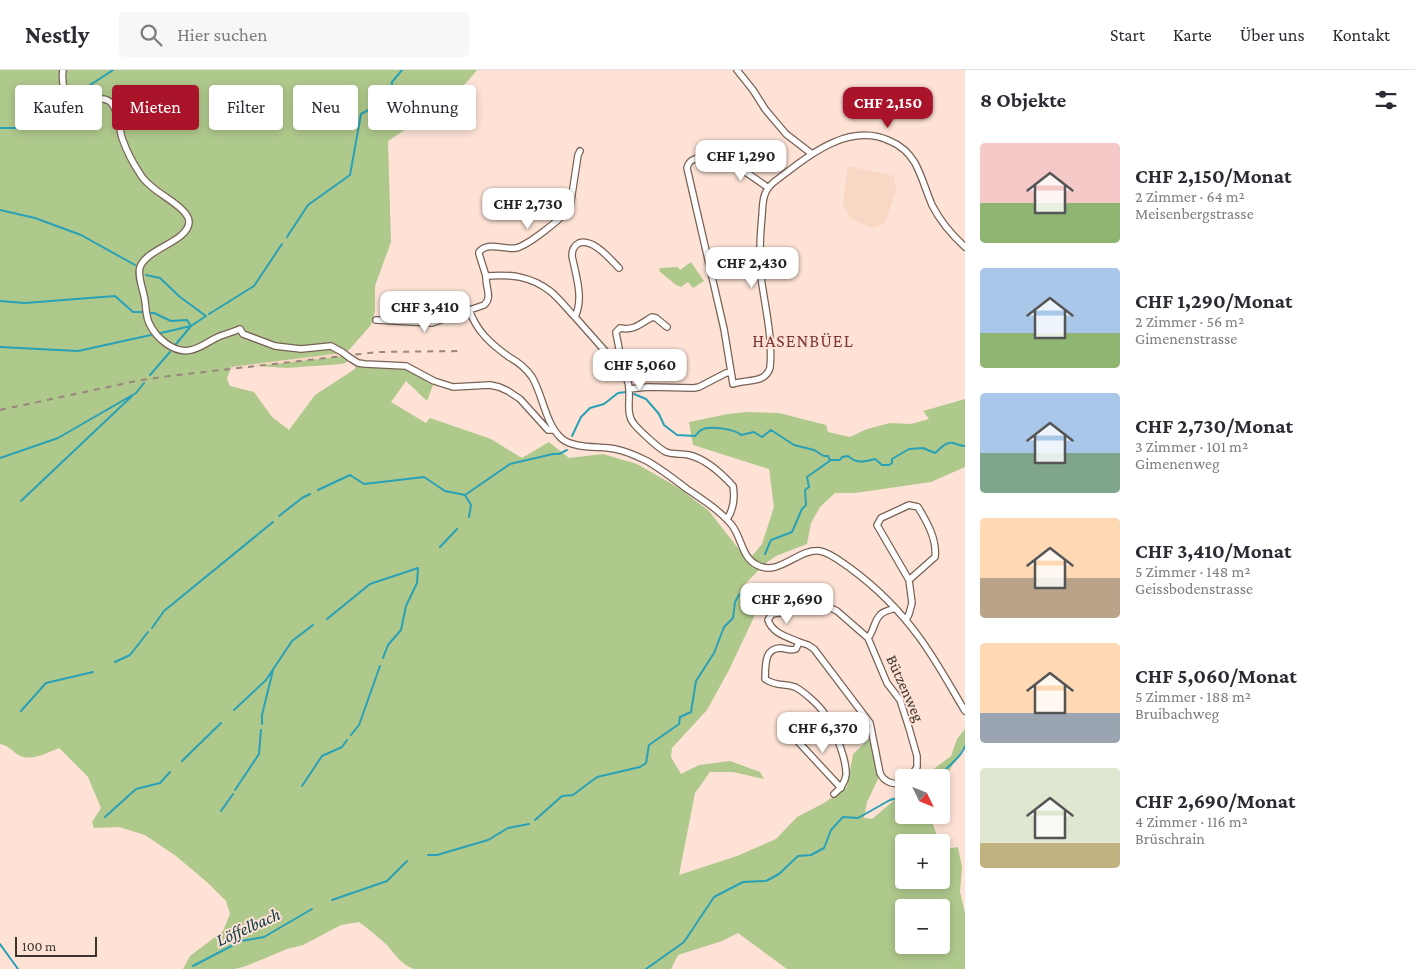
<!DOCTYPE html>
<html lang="de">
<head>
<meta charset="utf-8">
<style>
	:root { --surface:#fff; --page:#f7f7f7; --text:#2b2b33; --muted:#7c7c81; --line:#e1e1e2; --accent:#aa142a }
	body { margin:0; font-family:"Crimson Pro",serif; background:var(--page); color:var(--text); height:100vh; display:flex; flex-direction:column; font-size:19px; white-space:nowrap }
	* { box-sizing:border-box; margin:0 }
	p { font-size:16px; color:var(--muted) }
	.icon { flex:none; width:28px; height:28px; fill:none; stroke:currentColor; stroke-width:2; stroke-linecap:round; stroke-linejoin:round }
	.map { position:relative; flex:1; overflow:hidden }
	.sheet { display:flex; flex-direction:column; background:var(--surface); width:450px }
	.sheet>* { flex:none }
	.hud { position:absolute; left:15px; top:15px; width:475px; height:45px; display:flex; gap:10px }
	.needle { width:32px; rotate:133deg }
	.controls { position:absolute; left:895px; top:699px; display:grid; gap:10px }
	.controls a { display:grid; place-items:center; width:55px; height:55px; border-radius:5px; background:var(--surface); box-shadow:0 2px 8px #0003; font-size:25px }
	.scale { position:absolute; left:15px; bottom:12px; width:82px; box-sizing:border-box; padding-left:5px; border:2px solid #3e342e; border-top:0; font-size:14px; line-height:18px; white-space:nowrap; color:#3e342e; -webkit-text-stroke:4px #fde2d5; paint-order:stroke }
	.price { position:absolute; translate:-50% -42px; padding:0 11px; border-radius:10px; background:#fff; color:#222; font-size:16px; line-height:32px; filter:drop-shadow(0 1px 2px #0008) }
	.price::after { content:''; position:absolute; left:50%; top:30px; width:15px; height:11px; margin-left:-8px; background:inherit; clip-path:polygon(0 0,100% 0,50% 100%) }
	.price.on { background:var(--accent); color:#fff }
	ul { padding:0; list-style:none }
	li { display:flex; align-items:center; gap:15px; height:125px; padding:0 15px }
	li span { display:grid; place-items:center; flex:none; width:140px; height:100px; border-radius:5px; color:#555 }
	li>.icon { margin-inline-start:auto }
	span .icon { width:60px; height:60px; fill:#fffc; stroke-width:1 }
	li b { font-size:21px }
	h2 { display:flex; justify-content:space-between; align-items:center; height:60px; padding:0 15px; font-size:21px }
	.tag { padding:0 18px; border-radius:5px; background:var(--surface); box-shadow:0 2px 8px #0003; font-size:18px; line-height:45px }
	.tag.on { background:var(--accent); color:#fff }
	header { display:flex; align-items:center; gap:30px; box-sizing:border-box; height:70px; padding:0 25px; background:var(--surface); border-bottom:1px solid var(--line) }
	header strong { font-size:24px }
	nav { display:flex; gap:28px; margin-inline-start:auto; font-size:18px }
	.search { width:350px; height:45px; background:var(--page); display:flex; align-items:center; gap:12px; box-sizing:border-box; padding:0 18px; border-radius:5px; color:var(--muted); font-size:19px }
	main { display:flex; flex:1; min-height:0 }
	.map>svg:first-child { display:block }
	.built { fill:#f8d7c5 }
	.green { fill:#afc88c; fill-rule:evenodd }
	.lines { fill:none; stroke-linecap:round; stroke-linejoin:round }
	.stream { stroke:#29a1b6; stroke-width:2 }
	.minor-casing { stroke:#786256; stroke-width:8 }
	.minor { stroke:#fff; stroke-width:5.5 }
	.rail { stroke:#99877d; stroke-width:2; stroke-dasharray:6 6; stroke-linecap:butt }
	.minor-bridge-casing { stroke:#786256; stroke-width:8; stroke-linecap:butt }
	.minor-bridge { stroke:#fff; stroke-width:5.5 }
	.labels { text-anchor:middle; stroke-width:4; stroke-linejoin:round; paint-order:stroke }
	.street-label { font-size:16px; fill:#3e342e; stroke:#fde2d5 }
	.neighbourhood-label { font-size:18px; letter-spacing:1px; fill:#7f3738; stroke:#fde2d5 }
	.water-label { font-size:18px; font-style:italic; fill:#0d4049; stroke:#fde2d5 }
</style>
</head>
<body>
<header>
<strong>Nestly</strong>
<div class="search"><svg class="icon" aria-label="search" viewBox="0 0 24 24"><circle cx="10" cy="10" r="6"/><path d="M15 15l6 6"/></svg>Hier suchen</div>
<nav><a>Start</a><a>Karte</a><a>Über uns</a><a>Kontakt</a></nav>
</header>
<main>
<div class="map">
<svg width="965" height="899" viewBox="0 0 965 899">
	<rect width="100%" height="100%" fill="#fde2d5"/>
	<path class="built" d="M 848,96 L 894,106 L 896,121 L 885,152 L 875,158 L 869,157 L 853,150 L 849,146 L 843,134 L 845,116 Z
		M 341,283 L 345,286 L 230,300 L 231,296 Z"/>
	<path class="green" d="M 0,0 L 477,0 C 454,30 419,50 388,71 L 391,172 L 375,216 L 375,241 L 371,255 L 348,281 L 326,273 L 305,278 L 266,274 L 306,280 L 330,279 L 341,283 L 231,297 L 227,309 L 230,316 L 254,322 L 272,347 L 289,360 L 315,325 L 355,299 L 356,295 L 405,299 L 411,302 L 433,315 L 427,331 L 406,311 L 391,332 L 426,353 L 430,348 L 491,369 L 522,388 L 549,372 L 569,388 L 603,384 L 637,394 L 679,418 L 709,441 L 748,491 L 762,474 L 774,437 L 769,399 L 693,375 L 689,352 L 728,344 L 746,342 L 779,343 L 826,355 L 828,362 L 850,367 L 867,359 L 890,353 L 911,354 L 929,349 L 923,341 L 965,329 L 965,397 L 931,412 L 855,423 L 835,423 L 820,437 L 811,453 L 807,474 L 776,486 L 766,493 L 743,516 L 754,547 L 729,600 L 707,640 L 672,678 L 671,687 L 681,704 L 699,695 L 730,691 L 760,702 L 764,709 L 733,702 L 710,702 L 695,723 L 679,805 L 737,786 L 776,769 L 797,747 L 824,733 L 847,717 L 853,684 L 870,668 L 877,680 L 879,707 L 867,732 L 864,748 L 872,749 L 904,722 L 904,745 L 930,745 L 939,772 L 904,772 L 904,810 L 941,810 L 941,779 L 942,780 L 958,777 L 962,797 L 960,822 L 965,843 L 965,899 L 787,899 L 738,863 L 722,871 L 678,885 L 671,899 L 414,899 C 400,894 396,885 387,875 C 378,867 369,859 359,852 L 341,855 L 303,875 L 287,879 L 246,896 L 235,899 L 183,899 L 190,886 L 223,861 L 230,844 L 226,831 L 208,813 L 176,786 L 145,765 L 119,757 L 94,758 L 92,752 L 101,738 L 88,707 L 59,678 C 46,683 30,693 17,684 C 10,679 9,676 0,674 ZM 904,838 L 941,838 L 941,875 L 904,875 Z
		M 691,192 L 704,211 L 693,218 L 688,212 L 681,217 L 676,215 L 659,201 L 660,198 L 678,197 L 680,200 Z
		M 345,286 L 348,289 C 347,293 345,293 341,294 L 287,298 L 257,296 Z
		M 965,659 L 965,675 L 941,714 L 941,708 L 923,707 L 951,686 L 957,669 Z"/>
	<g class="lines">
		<path class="stream" d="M 0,58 L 16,58 L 34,52 L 113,0
			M 0,140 L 35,148 L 81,165 L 135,195
			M 287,167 L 308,135 L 350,105 L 361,44 L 391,28 L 392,12 L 402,0
			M 146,205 L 160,208 L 180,227 L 206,246 L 191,256 L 176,274
			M 0,231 L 25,233 L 115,226 L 133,242 L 144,242
			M 149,243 L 154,243 L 171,251 L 187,250 L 191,256 L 161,263
			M 209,244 L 254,216 L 282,174
			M 0,277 L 78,281 L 151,265
			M 150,305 L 170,282
			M 634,324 L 646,329 L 659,344 L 664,355 L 677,365 L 695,366 C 697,364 699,361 701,360 C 709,355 735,359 741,365 L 754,362 L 762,367 L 771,360 L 794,375 L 814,380 L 824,386 L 828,386 L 830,390
			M 572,366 L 581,347 L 590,338 L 604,334 L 618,323 L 626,322
			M 0,388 L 58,368 L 136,323 L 144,313
			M 318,420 L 350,405 L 364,414 L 424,407 L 445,421 L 465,425
			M 21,431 L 132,326
			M 279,446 L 302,428 L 310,424
			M 469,447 L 471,435 L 465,425 L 510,394 L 553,384 L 559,384 L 567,380
			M 440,477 L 457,459
			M 765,484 L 771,470 L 792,462 L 802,439 L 806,435 L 805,420 L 809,417 L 807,407 L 831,390 L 840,390 L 842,387 L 848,386 C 857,394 864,392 875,389 L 882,395 L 889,395 L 892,393 L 892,389 L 909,379 L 923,378 L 935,383 C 940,379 946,371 953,373 C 958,374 959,376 965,376
			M 327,549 L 370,514 L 418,498 L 417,513 L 406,536 L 401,560 L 388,575 L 383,588
			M 152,558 L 164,541 L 273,452
			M 115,592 L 130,585 L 148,562
			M 234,640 L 266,610 L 292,571 L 313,555
			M 21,641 L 46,613 L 93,602
			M 262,654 L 262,645 L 273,600
			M 351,665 L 359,655 L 380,596
			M 182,691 L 221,653
			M 936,708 C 945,699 961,688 965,676
			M 302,716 L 322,686 L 342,677 L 347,670
			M 235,720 L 259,684 L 261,660
			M 221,741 L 233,724
			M 105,747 L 136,719 L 160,713 L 170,702
			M 535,750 L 562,726 L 573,725 L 597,707 L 640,697 L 646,693 L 649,675 L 679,654 L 680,647 L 691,642 L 696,611 L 714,583 L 724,557 L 733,548 L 735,532 L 739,525 L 743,523
			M 428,785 L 437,785 L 488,770 L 508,758 L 529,754
			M 332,830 L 387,811 L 407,791
			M 0,874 L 18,899
			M 193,896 L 241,871 L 264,867 L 312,839
			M 646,899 L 684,872 L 714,827 L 743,812 L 766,811 L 779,804 L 798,786 L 811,785 L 824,778 L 831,760 L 843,747 L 858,748 L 890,730 L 904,726"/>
		<g class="minor-casing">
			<path id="minor" d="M 63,0 C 61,13 64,23 71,35 C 84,39 96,25 107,30 C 118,34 119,58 122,68 C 126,79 132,92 139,102 C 142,108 146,112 151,116 C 160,125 189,139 189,152 C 188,172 147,178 140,197 C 137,207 144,221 145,231 C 146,239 146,246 149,253 C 156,268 174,284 191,280 C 201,278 209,271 218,267 C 225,264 233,262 240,259 L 243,264 L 275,276 L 301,279 L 331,276 L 342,282
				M 737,0 L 753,20 L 765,39 L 786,64 L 812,84
				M 767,117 C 747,103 728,87 702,88 C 694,88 689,90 687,98 L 724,259 L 733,314 C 746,309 765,314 770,298 C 773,268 765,237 761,207 C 759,187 760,167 762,146 C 763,132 762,122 774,112 C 806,88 847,51 890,71 C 900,75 909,83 915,93 C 922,106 926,121 932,135 C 940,151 952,165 965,177
				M 619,198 C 610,189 593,168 579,173 C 573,176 572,181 572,186 C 576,206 584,228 575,247 L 621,299 C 626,305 629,312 629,320 C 630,331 626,345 634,354 C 639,360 659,379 666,382 C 674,385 681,383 689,385 C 706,389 722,404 733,416 C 735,428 734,439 727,449
				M 486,206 L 479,184 L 479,182 C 488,171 504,180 516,178 C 527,176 563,148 569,138 C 571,136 571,134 571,131 L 578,85 L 580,81
				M 469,239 C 476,261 491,274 509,287 C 518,292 526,298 532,307 C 543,325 545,353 561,368 C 573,379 599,376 615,379 C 626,381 637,386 647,391 C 661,399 674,409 687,419 C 702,429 719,440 731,454 C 742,467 741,487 757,495 C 779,507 798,478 820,481 C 831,483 841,492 850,498 C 876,517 900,541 919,567 C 936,590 950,616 965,641
				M 376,250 L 432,253 L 484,235 C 493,228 485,216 486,206 C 511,204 530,206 550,221 C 559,228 567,239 575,247
				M 350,288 L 358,293 L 365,294 L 406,296 L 434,311 L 453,317 L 490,315 L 499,317 L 508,321 L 520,329 L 548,360 L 554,360
				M 615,292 C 623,283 617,273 616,262 L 620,258 C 634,261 640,254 652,247 L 656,248 L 667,257
				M 629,319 L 648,317 L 694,318 L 699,317 L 726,303 L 731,302
				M 906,550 L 909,544 L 912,533 L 909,510 L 877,455 L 881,448 L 909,435 L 918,437 C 927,452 937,469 935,487 L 909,510
				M 868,568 C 874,561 874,551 880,545 C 883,541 891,540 895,538
				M 799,572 L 808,575 L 814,579 L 870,653 L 880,703 C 884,712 894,716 904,712
				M 791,664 L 841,718
				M 834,724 C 840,719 845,713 846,705 C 847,689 833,656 824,643 C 819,635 803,621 795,617 C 784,613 777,617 765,609 C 766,597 763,578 781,578 C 787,579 790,581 796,579 L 799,572 C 787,567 772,563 768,550 L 772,544 L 827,536 L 837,541 L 868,568 L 887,613 L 900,630 L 909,658 L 917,686 L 917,697 L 910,708"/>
		</g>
		<use href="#minor" class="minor"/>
		<path class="rail" d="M 0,340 L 136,311 L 169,306 L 378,282 L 463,281"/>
		<g class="minor-bridge-casing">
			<path id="minor-bridge" d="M 342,282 L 350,288"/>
		</g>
		<use href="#minor-bridge" class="minor-bridge"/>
	</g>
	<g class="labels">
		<g class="street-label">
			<text transform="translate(906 618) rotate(66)" y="6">Bützenweg</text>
		</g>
		<g class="neighbourhood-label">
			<text x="803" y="277">HASENBÜEL</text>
		</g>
		<g class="water-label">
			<text transform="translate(248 857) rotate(-24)" y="6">Löffelbach</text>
		</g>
	</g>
</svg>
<div class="controls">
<a><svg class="needle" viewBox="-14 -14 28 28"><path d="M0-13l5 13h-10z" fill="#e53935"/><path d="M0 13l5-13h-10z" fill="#7c7c81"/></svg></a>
<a>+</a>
<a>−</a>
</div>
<div class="scale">100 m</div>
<b class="price on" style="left:888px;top:59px">CHF 2,150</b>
<b class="price" style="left:741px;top:112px">CHF 1,290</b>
<b class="price" style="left:528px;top:160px">CHF 2,730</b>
<b class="price" style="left:752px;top:219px">CHF 2,430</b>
<b class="price" style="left:425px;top:263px">CHF 3,410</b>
<b class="price" style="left:640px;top:321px">CHF 5,060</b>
<b class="price" style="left:787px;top:555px">CHF 2,690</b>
<b class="price" style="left:823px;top:684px">CHF 6,370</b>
<div class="hud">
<a class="tag">Kaufen</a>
<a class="tag on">Mieten</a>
<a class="tag">Filter</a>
<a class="tag">Neu</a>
<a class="tag">Wohnung</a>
</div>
</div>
<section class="sheet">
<h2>8 Objekte<svg class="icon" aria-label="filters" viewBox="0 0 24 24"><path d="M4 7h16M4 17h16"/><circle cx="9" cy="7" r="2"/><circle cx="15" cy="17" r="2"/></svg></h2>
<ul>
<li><span style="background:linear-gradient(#f6c9c9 60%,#8fb573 0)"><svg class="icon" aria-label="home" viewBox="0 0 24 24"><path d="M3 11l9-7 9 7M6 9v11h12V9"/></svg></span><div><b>CHF 2,150/Monat</b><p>2 Zimmer · 64 m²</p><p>Meisenbergstrasse</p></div></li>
<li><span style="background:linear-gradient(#a9c7e8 65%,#8fb573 0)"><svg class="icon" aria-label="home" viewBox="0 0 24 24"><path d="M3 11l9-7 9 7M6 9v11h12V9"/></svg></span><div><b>CHF 1,290/Monat</b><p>2 Zimmer · 56 m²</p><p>Gimenenstrasse</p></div></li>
<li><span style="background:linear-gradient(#a9c7e8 60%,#7fa58c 0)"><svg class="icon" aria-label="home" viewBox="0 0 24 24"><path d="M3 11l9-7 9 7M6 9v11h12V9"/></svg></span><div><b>CHF 2,730/Monat</b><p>3 Zimmer · 101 m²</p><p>Gimenenweg</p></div></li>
<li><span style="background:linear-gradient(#ffd9b3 60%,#b9a48a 0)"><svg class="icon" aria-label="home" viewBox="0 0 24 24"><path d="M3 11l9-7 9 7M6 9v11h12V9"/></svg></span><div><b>CHF 3,410/Monat</b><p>5 Zimmer · 148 m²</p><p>Geissbodenstrasse</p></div></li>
<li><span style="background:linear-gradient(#ffd9b3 70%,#9aa5b1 0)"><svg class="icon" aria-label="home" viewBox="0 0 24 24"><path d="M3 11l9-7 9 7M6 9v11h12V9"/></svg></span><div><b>CHF 5,060/Monat</b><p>5 Zimmer · 188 m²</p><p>Bruibachweg</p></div></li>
<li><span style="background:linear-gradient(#dfe7d0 75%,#c2b280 0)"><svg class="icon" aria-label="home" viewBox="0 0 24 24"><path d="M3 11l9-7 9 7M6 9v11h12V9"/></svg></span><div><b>CHF 2,690/Monat</b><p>4 Zimmer · 116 m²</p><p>Brüschrain</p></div></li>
</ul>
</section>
</main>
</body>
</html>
